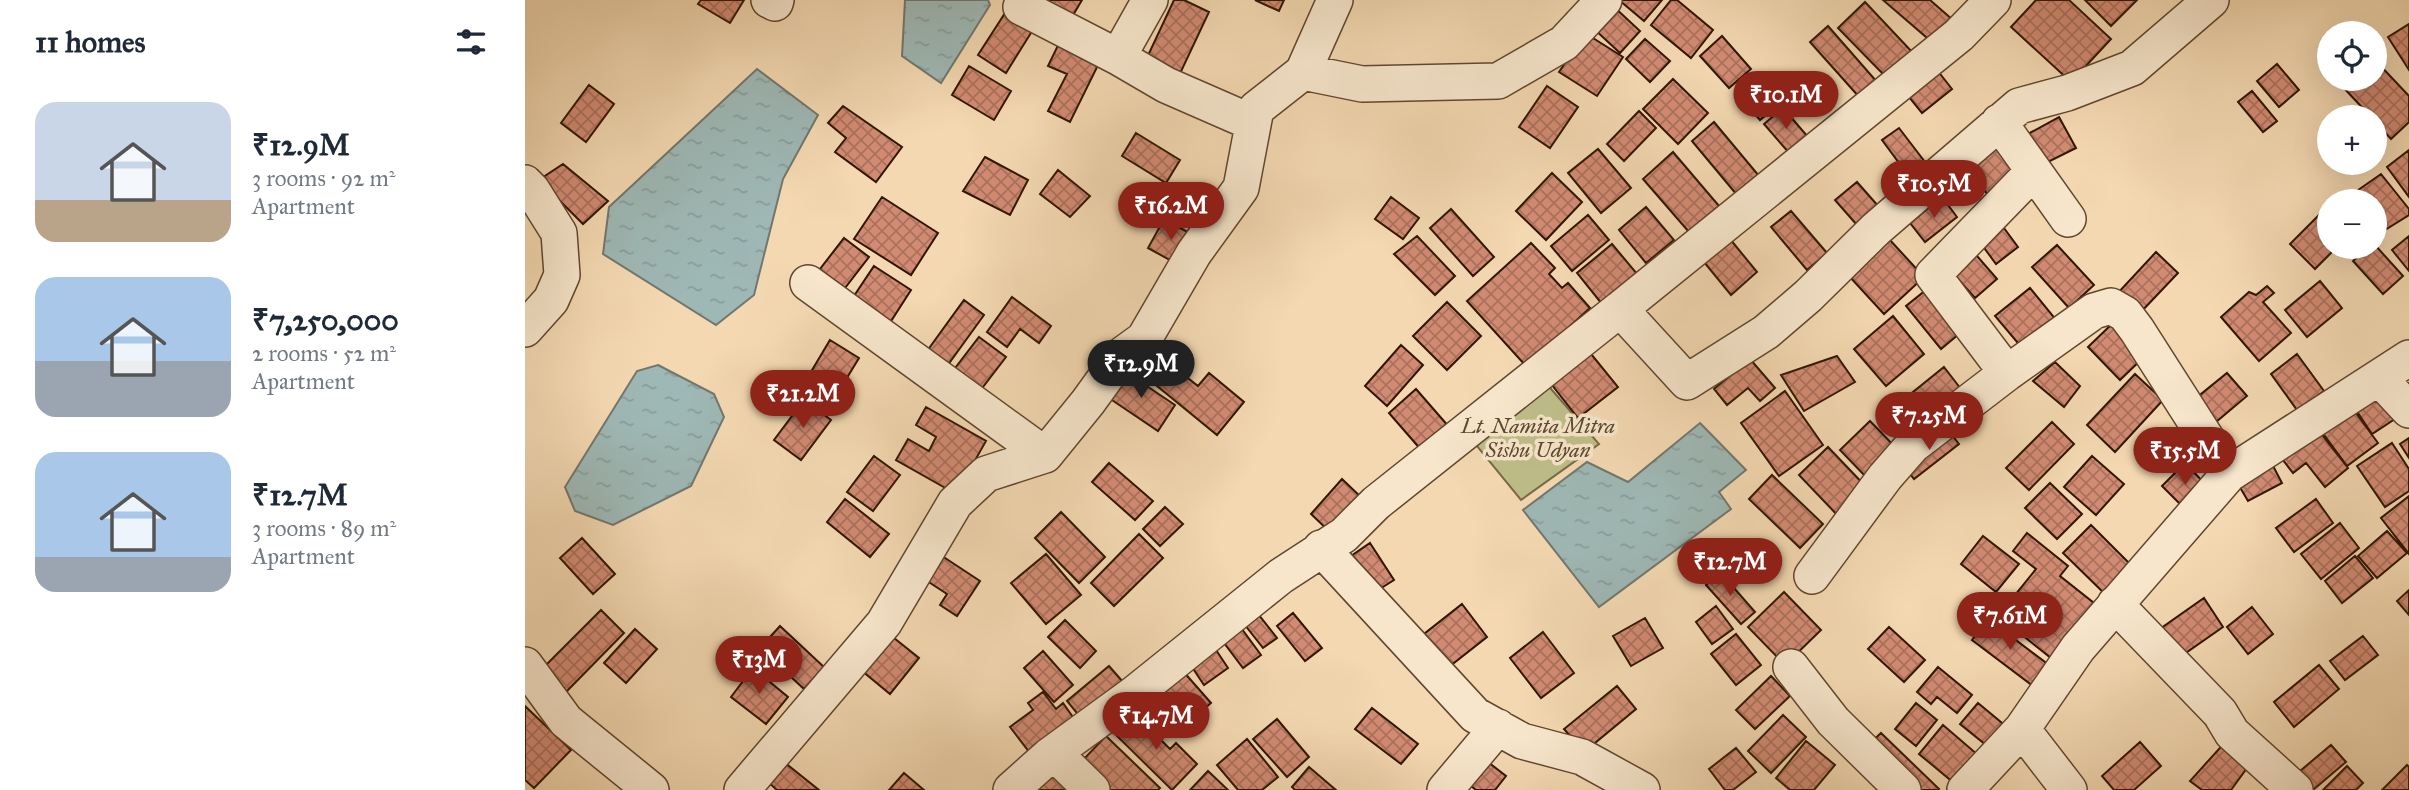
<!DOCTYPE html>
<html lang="en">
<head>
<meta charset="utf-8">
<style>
	:root { --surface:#fff; --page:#f6f6f7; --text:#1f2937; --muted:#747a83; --accent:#8f2418 }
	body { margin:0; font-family:"IM FELL Great Primer",serif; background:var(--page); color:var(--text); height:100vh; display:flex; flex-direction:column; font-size:26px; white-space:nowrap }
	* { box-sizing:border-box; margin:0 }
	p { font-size:23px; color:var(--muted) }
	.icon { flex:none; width:38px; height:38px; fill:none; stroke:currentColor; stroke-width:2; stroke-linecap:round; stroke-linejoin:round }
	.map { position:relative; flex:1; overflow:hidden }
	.drawer { display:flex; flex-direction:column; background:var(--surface); width:525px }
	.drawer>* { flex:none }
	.tools { position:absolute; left:1792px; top:21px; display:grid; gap:14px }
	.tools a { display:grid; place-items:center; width:70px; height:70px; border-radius:50%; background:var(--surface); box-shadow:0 7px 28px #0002; font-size:35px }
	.price { position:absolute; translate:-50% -60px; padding:0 16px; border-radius:24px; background:var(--accent); color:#fff; font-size:23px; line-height:46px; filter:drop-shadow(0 2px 4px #0008) }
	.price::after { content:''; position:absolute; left:50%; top:42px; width:21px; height:16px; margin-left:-10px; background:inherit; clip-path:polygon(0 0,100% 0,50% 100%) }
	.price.selected { background:#222; color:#fff }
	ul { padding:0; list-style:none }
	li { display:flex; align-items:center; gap:21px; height:175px; padding:0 35px }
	li span { display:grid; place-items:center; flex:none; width:196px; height:140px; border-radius:21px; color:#555 }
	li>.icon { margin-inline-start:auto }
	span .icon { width:84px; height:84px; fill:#fffc; stroke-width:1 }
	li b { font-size:30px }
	h2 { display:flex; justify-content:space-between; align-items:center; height:84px; padding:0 35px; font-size:30px }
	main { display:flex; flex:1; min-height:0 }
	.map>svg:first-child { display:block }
	.park { fill:#bebe89; stroke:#776a46; stroke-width:2 }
	.water { fill:url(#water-ripples); stroke:#72776e; stroke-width:2 }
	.building { fill:url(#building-cross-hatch); stroke:#301603; stroke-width:2 }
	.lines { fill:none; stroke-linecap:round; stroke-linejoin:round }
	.minor-casing { stroke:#61462e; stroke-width:38 }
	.minor { stroke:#f7e6cc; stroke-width:35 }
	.labels { text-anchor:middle; stroke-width:7; stroke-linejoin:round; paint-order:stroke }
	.park-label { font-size:21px; font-style:italic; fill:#5b482b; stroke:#f7e6cc }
</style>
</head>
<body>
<main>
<section class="drawer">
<h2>11 homes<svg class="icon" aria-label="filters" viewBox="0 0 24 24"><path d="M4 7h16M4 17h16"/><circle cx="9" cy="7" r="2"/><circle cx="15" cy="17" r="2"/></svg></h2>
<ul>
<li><span style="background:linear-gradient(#c9d6e8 70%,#b9a48a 0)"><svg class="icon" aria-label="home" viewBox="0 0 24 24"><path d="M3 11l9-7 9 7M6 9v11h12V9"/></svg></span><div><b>₹12.9M</b><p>3 rooms · 92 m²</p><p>Apartment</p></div></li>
<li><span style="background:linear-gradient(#a9c7e8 60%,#9aa5b1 0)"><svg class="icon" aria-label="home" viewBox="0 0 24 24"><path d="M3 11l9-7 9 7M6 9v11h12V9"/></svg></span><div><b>₹7,250,000</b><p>2 rooms · 52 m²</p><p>Apartment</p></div></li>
<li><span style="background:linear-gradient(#a9c7e8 75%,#9aa5b1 0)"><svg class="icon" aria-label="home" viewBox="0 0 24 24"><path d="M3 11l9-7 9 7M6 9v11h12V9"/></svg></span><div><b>₹12.7M</b><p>3 rooms · 89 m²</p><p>Apartment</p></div></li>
</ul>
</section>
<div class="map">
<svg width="1884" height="790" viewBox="0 0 1884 790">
	<defs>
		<pattern id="water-ripples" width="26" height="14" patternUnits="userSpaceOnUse" patternTransform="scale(1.75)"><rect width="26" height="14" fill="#9eb8b5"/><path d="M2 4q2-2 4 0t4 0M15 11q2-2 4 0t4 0" fill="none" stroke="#889d9a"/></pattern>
		<pattern id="building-cross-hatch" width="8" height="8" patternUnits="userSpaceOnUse" patternTransform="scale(1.75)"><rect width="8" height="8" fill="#d28b73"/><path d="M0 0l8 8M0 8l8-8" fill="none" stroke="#ab715c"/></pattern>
	</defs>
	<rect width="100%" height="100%" fill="#f3d8b1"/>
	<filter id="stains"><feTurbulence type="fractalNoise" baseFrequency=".00286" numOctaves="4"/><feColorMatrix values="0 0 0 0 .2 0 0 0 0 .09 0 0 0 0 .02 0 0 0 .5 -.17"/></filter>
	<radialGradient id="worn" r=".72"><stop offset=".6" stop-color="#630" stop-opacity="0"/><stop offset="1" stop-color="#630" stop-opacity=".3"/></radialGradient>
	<path class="park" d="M 1020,382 L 1074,444 L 996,500 L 947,440 Z"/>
	<path class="water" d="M 380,0 L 463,0 L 465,5 L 416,83 L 377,56 Z
		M 232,69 L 293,115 L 258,179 L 229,295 L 191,325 L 78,254 L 84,207 Z
		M 133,365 L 189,394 L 199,417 L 166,486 L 88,525 L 50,511 L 40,487 L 112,371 Z
		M 1175,423 L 1221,470 L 1194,492 L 1206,509 L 1074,607 L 998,510 L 1062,462 L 1103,482 Z"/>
	<path class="building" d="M 176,0 L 219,0 L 205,23 L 173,4 Z
		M 521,0 L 557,0 L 544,22 L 518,5 Z
		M 649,0 L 659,0 L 684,12 L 652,80 L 619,64 Z
		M 730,0 L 759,0 L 754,11 Z
		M 1094,0 L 1137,0 L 1119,21 Z
		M 1146,0 L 1152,0 L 1188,30 L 1166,58 L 1126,25 Z
		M 1358,0 L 1405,0 L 1428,20 L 1408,43 Z
		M 1511,0 L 1544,0 L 1586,39 L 1546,82 L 1486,27 Z
		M 1560,0 L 1612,0 L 1586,26 Z
		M 1340,2 L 1389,54 L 1363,79 L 1313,28 Z
		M 1088,6 L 1115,31 L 1095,53 L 1068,28 Z
		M 482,10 L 509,28 L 481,73 L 453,55 Z
		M 1884,24 L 1884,70 L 1863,37 Z
		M 1303,26 L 1352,82 L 1335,98 L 1285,42 Z
		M 1060,33 L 1098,57 L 1072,96 L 1034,72 Z
		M 1197,36 L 1226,69 L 1204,88 L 1175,56 Z
		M 537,37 L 577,57 L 545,122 L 523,111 L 542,74 L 523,66 Z
		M 1120,39 L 1145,61 L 1125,82 L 1101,59 Z
		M 1850,60 L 1884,96 L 1884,122 L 1866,139 L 1850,121 L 1850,117 L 1846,117 L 1817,86 L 1826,79 L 1850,79 Z
		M 1405,61 L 1427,89 L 1397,113 L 1375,86 Z
		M 1752,64 L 1774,90 L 1754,107 L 1732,81 Z
		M 444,66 L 486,91 L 469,120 L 427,95 Z
		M 1148,79 L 1183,113 L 1153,144 L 1118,109 Z
		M 1240,84 L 1256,103 L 1235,120 L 1219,102 Z
		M 64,85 L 89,104 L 61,142 L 36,123 Z
		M 1022,86 L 1053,107 L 1025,148 L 994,127 Z
		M 1727,91 L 1752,121 L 1738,132 L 1713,102 Z
		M 318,106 L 377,147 L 351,182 L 310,152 L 321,138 L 303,123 Z
		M 1258,108 L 1283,137 L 1265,154 L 1239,124 Z
		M 1114,111 L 1131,128 L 1099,161 L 1082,144 Z
		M 1534,117 L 1551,148 L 1519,164 L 1503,134 Z
		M 1189,122 L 1234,176 L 1212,195 L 1167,141 Z
		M 1374,128 L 1400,162 L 1383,175 L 1357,140 Z
		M 611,133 L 655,160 L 641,183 L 597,156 Z
		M 1472,139 L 1497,170 L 1465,197 L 1439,167 Z
		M 1073,149 L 1106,188 L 1076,213 L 1043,173 Z
		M 1884,150 L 1884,197 L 1862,167 Z
		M 1148,152 L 1194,206 L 1164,232 L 1118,179 Z
		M 460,157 L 503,180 L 485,215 L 438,191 Z
		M 38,164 L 83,201 L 58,224 L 14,180 Z
		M 533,170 L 565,196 L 545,217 L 515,194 Z
		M 1027,173 L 1057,202 L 1021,240 L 991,211 Z
		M 1856,174 L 1884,209 L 1884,215 L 1860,230 L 1850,219 L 1850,201 L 1833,201 L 1826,195 Z
		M 1332,182 L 1354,207 L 1332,225 L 1310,200 Z
		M 357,197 L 413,233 L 386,275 L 329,239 Z
		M 866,197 L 894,218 L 878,239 L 850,219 Z
		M 1417,197 L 1432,217 L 1400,242 L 1385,223 Z
		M 1804,205 L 1804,247 L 1812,247 L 1790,269 L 1765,244 Z
		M 1121,207 L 1149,240 L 1121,263 L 1094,230 Z
		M 926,209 L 969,257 L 948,276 L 905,228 Z
		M 1266,211 L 1302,253 L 1282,270 L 1246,227 Z
		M 1063,215 L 1084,240 L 1047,271 L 1026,246 Z
		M 639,219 L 668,235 L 652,264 L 623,248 Z
		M 1476,224 L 1493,247 L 1471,264 L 1454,241 Z
		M 892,236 L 930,276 L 910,295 L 869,254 Z
		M 1884,236 L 1884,271 L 1867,250 Z
		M 319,238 L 344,257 L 313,297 L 288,278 Z
		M 1205,239 L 1232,272 L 1206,295 L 1179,262 Z
		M 1364,239 L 1399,277 L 1359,314 L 1324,276 Z
		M 1006,243 L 1030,268 L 1024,274 L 1037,288 L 1043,283 L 1065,308 L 1001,366 L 942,301 Z
		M 1087,244 L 1113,275 L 1077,304 L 1052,273 Z
		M 1532,245 L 1569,285 L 1544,308 L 1507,267 Z
		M 1850,245 L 1878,276 L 1858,294 L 1828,261 L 1844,247 Z
		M 1446,249 L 1472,279 L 1450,298 L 1424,269 Z
		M 1631,252 L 1653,273 L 1614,314 L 1592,294 Z
		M 349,266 L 386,290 L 359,332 L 321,308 Z
		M 1795,281 L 1817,308 L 1782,337 L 1760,310 Z
		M 1406,286 L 1441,328 L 1416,349 L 1381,306 Z
		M 1742,286 L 1749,293 L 1738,302 L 1766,333 L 1734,361 L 1696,317 L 1724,292 L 1731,295 Z
		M 1505,288 L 1532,321 L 1498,349 L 1470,316 Z
		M 487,297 L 526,326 L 514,343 L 495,329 L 482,347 L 462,332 Z
		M 439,300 L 459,315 L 417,373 L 397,358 Z
		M 922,302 L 956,336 L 922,370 L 888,336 Z
		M 1368,316 L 1399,354 L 1361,386 L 1329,349 Z
		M 1589,322 L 1621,355 L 1595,380 L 1563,347 Z
		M 454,337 L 481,357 L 451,396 L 424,376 Z
		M 305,340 L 334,358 L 306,404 L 277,387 Z
		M 876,345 L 898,365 L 862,406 L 840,386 Z
		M 1062,349 L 1093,387 L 1053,418 L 1023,380 Z
		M 630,352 L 673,386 L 684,373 L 719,402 L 692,435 L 615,372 Z
		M 1772,354 L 1799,391 L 1772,410 L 1746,374 Z
		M 1312,356 L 1330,382 L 1279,411 L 1256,375 Z
		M 1225,359 L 1250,388 L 1235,401 L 1223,388 L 1202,405 L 1189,389 Z
		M 1530,362 L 1555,386 L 1539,407 L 1508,381 Z
		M 1419,367 L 1439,393 L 1388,434 L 1367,409 Z
		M 598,370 L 650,405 L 633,431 L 581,396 Z
		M 1702,373 L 1722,396 L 1685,427 L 1665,403 Z
		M 1610,374 L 1638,400 L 1590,452 L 1562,425 Z
		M 1858,387 L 1876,415 L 1847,434 L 1829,407 Z
		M 891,389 L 931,435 L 904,459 L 864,413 Z
		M 1260,391 L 1298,445 L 1254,476 L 1216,423 Z
		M 279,400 L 306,420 L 276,460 L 249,440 Z
		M 401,407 L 461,441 L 431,494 L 371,460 L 383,439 L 404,451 L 411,437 L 391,425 Z
		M 1828,409 L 1853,443 L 1822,466 L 1797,432 Z
		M 1345,421 L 1374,451 L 1344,480 L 1315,450 Z
		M 1527,422 L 1549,444 L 1504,490 L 1481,468 Z
		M 1420,426 L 1434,444 L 1389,479 L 1375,461 Z
		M 1790,426 L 1823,468 L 1800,487 L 1781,463 L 1768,473 L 1754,455 Z
		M 1884,438 L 1884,458 L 1875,444 Z
		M 1867,443 L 1884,469 L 1884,491 L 1860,507 L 1832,466 Z
		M 1303,447 L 1346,492 L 1317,520 L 1274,475 Z
		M 349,456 L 375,475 L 348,511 L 322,492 Z
		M 1567,456 L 1599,484 L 1571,515 L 1539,487 Z
		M 1745,460 L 1757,483 L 1723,501 L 1710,479 Z
		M 584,463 L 628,501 L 610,520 L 567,482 Z
		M 1660,463 L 1684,488 L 1661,510 L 1637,486 Z
		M 1247,475 L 1298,524 L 1275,548 L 1224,499 Z
		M 817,479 L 838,499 L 807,534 L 786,514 Z
		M 1525,483 L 1557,514 L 1532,539 L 1500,508 Z
		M 1884,496 L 1884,554 L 1856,518 Z
		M 320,499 L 364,534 L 345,557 L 302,522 Z
		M 1791,499 L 1808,523 L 1769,552 L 1751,528 Z
		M 640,507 L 658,524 L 635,546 L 618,529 Z
		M 536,512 L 580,557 L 554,583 L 510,538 Z
		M 1815,523 L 1834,548 L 1796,579 L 1776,554 Z
		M 1566,525 L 1609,568 L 1582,596 L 1538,553 Z
		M 1862,531 L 1882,553 L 1852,578 L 1833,556 Z
		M 1502,533 L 1543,566 L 1535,576 L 1574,607 L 1531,662 L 1473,616 L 1511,569 L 1488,551 Z
		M 614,534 L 638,558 L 589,606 L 566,583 Z
		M 1458,536 L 1494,564 L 1471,592 L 1436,564 Z
		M 57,538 L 90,574 L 68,594 L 35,558 Z
		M 845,543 L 869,580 L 850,592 L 826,556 Z
		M 411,552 L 455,581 L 432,616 L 415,605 L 422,594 L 396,577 Z
		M 521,554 L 556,595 L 521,624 L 486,583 Z
		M 1830,556 L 1848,578 L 1817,603 L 1800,581 Z
		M 1195,572 L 1230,612 L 1216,624 L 1181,585 Z
		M 1884,590 L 1884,615 L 1872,601 Z
		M 1259,592 L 1296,630 L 1260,665 L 1223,627 Z
		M 1679,598 L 1698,627 L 1652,659 L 1632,631 Z
		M 937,604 L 962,637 L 925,666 L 899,634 Z
		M 1191,606 L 1208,629 L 1187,644 L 1171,622 Z
		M 1727,607 L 1748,634 L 1723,654 L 1702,627 Z
		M 76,610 L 99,633 L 40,693 L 16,670 Z
		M 730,610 L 752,638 L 738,648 L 716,620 Z
		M 768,613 L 797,648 L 780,661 L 752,626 Z
		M 1120,618 L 1138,648 L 1106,666 L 1088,636 Z
		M 1463,619 L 1524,665 L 1508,686 L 1447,640 Z
		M 540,620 L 571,651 L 555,668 L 523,637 Z
		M 714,625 L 736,655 L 718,668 L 696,639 Z
		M 255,626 L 300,668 L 279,689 L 235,648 Z
		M 1364,627 L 1400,660 L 1379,682 L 1343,649 Z
		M 110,629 L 132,649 L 101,683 L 79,663 Z
		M 1018,632 L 1049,673 L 1016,698 L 985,658 Z
		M 364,634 L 394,658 L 365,694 L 336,670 Z
		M 1211,634 L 1236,665 L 1211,685 L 1186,654 Z
		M 1838,636 L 1853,655 L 1820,680 L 1805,661 Z
		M 687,644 L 703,668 L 679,685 L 663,661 Z
		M 518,651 L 548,685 L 529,702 L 499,668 Z
		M 1794,665 L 1814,689 L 1769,727 L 1749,702 Z
		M 584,666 L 598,682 L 556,718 L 542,701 Z
		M 1413,667 L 1447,695 L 1432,713 L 1412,697 L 1406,704 L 1392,692 Z
		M 228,668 L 263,697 L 241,724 L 206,697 Z
		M 657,670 L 686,703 L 656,729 L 627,696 Z
		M 1246,676 L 1265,696 L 1230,729 L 1211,710 Z
		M 1092,686 L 1111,709 L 1059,752 L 1039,729 Z
		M 518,692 L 531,709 L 538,703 L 550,720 L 505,753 L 485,727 L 508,710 L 503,703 Z
		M 1391,703 L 1412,720 L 1391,746 L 1370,729 Z
		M 1453,703 L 1483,728 L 1466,749 L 1435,724 Z
		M 0,706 L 46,750 L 9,788 L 0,780 Z
		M 847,708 L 893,744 L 876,764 L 830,729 Z
		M 610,714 L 645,749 L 651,743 L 672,764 L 647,790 L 590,734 Z
		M 1258,715 L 1281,737 L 1246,773 L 1223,751 Z
		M 752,719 L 784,757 L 762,777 L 728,739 Z
		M 1418,725 L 1453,755 L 1429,783 L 1394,754 Z
		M 1356,733 L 1414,789 L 1413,790 L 1382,790 L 1340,748 Z
		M 581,736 L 635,788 L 633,790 L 584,790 L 556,762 Z
		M 722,739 L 753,777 L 737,790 L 713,790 L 692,765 Z
		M 1703,739 L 1730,757 L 1706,790 L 1677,790 L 1665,781 Z
		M 1281,741 L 1310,765 L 1289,790 L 1265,790 L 1251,778 Z
		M 1615,742 L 1636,766 L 1609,790 L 1589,790 L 1577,776 Z
		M 1806,745 L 1821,762 L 1788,790 L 1781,790 L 1769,776 Z
		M 1211,748 L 1231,772 L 1208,790 L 1200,790 L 1184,769 Z
		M 959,759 L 981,776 L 970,790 L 951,790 L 941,782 Z
		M 259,762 L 294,790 L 252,790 L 243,782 Z
		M 1882,765 L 1884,767 L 1884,790 L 1857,790 Z
		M 1822,766 L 1838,783 L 1831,790 L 1798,790 Z
		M 784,767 L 811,790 L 770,790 L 767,787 Z
		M 683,771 L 703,790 L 665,790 Z
		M 529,772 L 547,790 L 512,790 Z
		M 379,773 L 399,790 L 364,790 Z"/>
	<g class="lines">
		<g class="minor-casing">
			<path id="minor" d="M 244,0 L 250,3 L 251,0
				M 625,0 L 593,57 L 641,85 L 728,123
				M 496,7 L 593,57
				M 778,72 L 837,84 L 973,81 L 1039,43 L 1079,0
				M 1474,122 L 1543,219
				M 0,183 L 7,190 L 34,233 L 37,275 L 26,300 L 0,329
				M 283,283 L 520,455
				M 1095,309 L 1434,35 L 1468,0
				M 1482,373 L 1408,275 L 1509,171
				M 1855,379 L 1884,410
				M 796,548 L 950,715 L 997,741 L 1057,757 L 1117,790
				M 1287,576 L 1360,477 L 1388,445 L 1482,373 L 1569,311 L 1586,306 L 1600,314 L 1612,330 L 1704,474
				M 1590,604 L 1695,713 L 1707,733 L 1770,790
				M 0,665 L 41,721 L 126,790
				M 1266,667 L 1308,721 L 1378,790
				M 1497,729 L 1544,790
				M 529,753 L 567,790
				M 217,790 L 359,623 L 430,503 L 461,474 L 520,455 L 563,402 L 597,355 L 619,339 L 669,253 L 716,188 L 731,109 L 778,72 L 810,0
				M 486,790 L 524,756 L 609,694 L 756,576 L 819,535 L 851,503 L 1095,309 L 1162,382 L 1241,332 L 1283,296 L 1351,229 L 1494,106 L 1542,93 L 1607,68 L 1686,0
				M 920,790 L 973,727
				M 1440,790 L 1497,729 L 1553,648 L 1704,474 L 1884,358"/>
		</g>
		<use href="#minor" class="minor"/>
	</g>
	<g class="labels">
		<g class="park-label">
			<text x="1013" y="433">Lt. Namita Mitra<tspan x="1013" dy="24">Sishu Udyan</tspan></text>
		</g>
	</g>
	<rect width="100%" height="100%" filter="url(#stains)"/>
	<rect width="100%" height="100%" fill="url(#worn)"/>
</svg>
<div class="tools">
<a><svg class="icon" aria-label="locate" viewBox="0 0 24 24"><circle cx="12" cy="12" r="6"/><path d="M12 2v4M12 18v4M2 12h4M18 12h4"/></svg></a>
<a>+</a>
<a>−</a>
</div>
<b class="price" style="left:1261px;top:131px">₹10.1M</b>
<b class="price" style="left:1409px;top:220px">₹10.5M</b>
<b class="price" style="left:646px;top:242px">₹16.2M</b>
<b class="price selected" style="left:616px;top:400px">₹12.9M</b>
<b class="price" style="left:278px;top:430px">₹21.2M</b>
<b class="price" style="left:1404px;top:452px">₹7.25M</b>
<b class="price" style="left:1660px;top:487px">₹15.5M</b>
<b class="price" style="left:1205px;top:598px">₹12.7M</b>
<b class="price" style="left:1485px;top:652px">₹7.61M</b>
<b class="price" style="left:234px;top:696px">₹13M</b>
<b class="price" style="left:631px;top:752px">₹14.7M</b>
</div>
</main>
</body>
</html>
